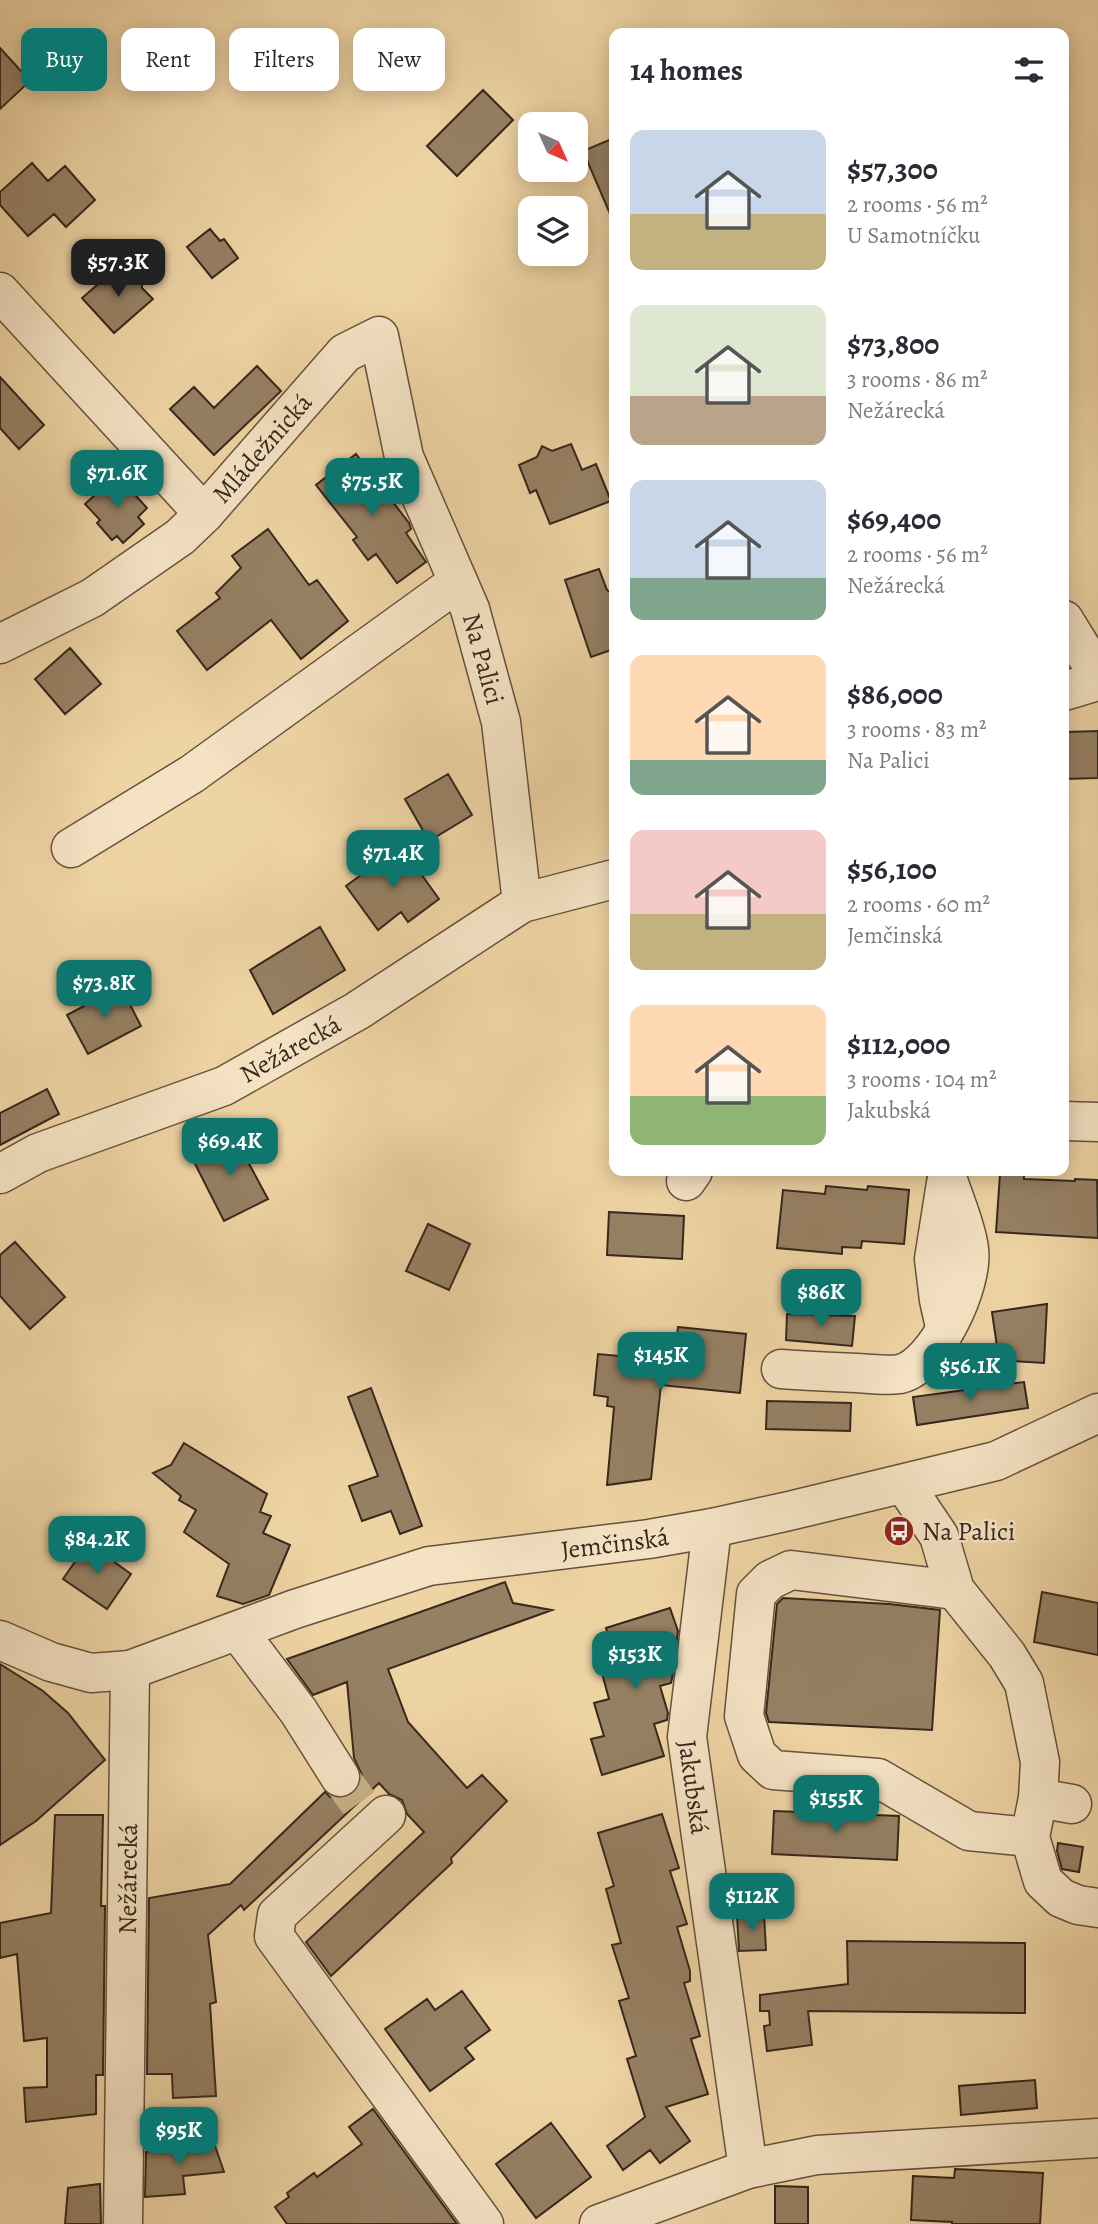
<!DOCTYPE html>
<html lang="en">
<head>
<meta charset="utf-8">
<style>
	:root { --surface:#fff; --page:#f7f7f7; --text:#2b2b33; --muted:#7c7c81; --accent:#0f766e }
	body { margin:0; font-family:Alegreya,serif; background:var(--page); color:var(--text); height:100vh; display:flex; flex-direction:column; font-size:26px; white-space:nowrap }
	* { box-sizing:border-box; margin:0 }
	p { font-size:23px; color:var(--muted) }
	.icon { flex:none; width:38px; height:38px; fill:none; stroke:currentColor; stroke-width:2; stroke-linecap:round; stroke-linejoin:round }
	.map { position:relative; flex:1; overflow:hidden }
	.details { position:absolute; left:609px; top:28px; width:460px; height:1148px; display:flex; flex-direction:column; background:var(--surface); border-radius:14px; box-shadow:0 4px 18px #0003 }
	.details>* { flex:none }
	.banner { position:absolute; left:21px; top:28px; width:483px; height:63px; display:flex; gap:14px }
	.needle { width:46px; rotate:135deg }
	.fabs { position:absolute; left:518px; top:112px; display:grid; gap:14px }
	.fabs a { display:grid; place-items:center; width:70px; height:70px; border-radius:14px; background:var(--surface); box-shadow:0 4px 18px #0003; font-size:35px }
	.price { position:absolute; translate:-50% -60px; padding:0 16px; border-radius:14px; background:var(--accent); color:#fff; font-size:23px; line-height:46px; filter:drop-shadow(0 2px 4px #0008) }
	.price::after { content:''; position:absolute; left:50%; top:42px; width:21px; height:16px; margin-left:-10px; background:inherit; clip-path:polygon(0 0,100% 0,50% 100%) }
	.price.active { background:#222; color:#fff }
	ul { padding:0; list-style:none }
	li { display:flex; align-items:center; gap:21px; height:175px; padding:0 21px }
	li span { display:grid; place-items:center; flex:none; width:196px; height:140px; border-radius:14px; color:#555 }
	li>.icon { margin-inline-start:auto }
	span .icon { width:84px; height:84px; fill:#fffc; stroke-width:1 }
	li b { font-size:30px }
	h2 { display:flex; justify-content:space-between; align-items:center; height:84px; padding:0 21px; font-size:30px }
	.pill { padding:0 24px; border-radius:14px; background:var(--surface); box-shadow:0 4px 18px #0003; font-size:24px; line-height:63px }
	.pill.active { background:var(--accent); color:#fff }
	.map>svg:first-child { display:block }
	.building { fill:#968063; stroke:#37271d; stroke-width:2 }
	.lines { fill:none; stroke-linecap:round; stroke-linejoin:round }
	.minor-tunnel { stroke:#c9b188; stroke-width:38; stroke-dasharray:38 19; stroke-linecap:butt }
	.minor-casing { stroke:#65523e; stroke-width:41 }
	.minor { stroke:#f4e2c3; stroke-width:38 }
	.labels { text-anchor:middle; stroke-width:5; stroke-linejoin:round; paint-order:stroke }
	.street-label { font-size:26px; fill:#37271d; stroke:#f4e2c3 }
	.poi-label { font-size:26px; fill:#37271d; stroke:#f4e2c3; text-anchor:start }
</style>
</head>
<body>
<div class="map">
<svg width="1098" height="2224" viewBox="0 0 1098 2224">
	<rect width="100%" height="100%" fill="#eed3a3"/>
	<filter id="stains"><feTurbulence type="fractalNoise" baseFrequency=".00286" numOctaves="4"/><feColorMatrix values="0 0 0 0 .2 0 0 0 0 .09 0 0 0 0 .02 0 0 0 .5 -.17"/></filter>
	<radialGradient id="worn" r=".72"><stop offset=".6" stop-color="#630" stop-opacity="0"/><stop offset="1" stop-color="#630" stop-opacity=".3"/></radialGradient>
	<path class="building" d="M 0,48 L 30,81 L 0,109 Z
		M 483,90 L 513,120 L 457,176 L 427,146 Z
		M 614,138 L 614,223 L 583,151 Z
		M 32,163 L 48,181 L 65,166 L 95,200 L 66,227 L 54,214 L 28,236 L 0,205 L 0,192 Z
		M 210,229 L 220,241 L 224,239 L 238,258 L 212,278 L 187,247 Z
		M 111,273 L 136,274 L 142,281 L 142,288 L 153,299 L 114,333 L 82,298 Z
		M 257,366 L 281,391 L 214,455 L 170,409 L 194,387 L 214,408 Z
		M 0,377 L 44,425 L 19,449 L 0,428 Z
		M 571,444 L 582,470 L 596,464 L 611,501 L 550,524 L 536,490 L 530,493 L 519,465 L 537,457 L 542,446 L 552,451 Z
		M 356,454 L 409,523 L 411,529 L 406,533 L 426,562 L 397,583 L 376,554 L 368,560 L 353,540 L 357,537 L 316,485 Z
		M 117,475 L 147,508 L 138,517 L 144,524 L 123,543 L 117,536 L 112,540 L 97,523 L 100,520 L 85,504 Z
		M 268,529 L 309,585 L 317,580 L 348,621 L 301,659 L 271,620 L 207,670 L 177,631 L 220,598 L 216,593 L 241,568 L 232,556 Z
		M 599,569 L 607,590 L 614,594 L 614,649 L 591,657 L 565,580 Z
		M 70,648 L 101,684 L 65,714 L 35,679 Z
		M 1098,731 L 1098,778 L 1064,779 L 1064,732 Z
		M 448,774 L 472,815 L 429,841 L 405,799 Z
		M 401,846 L 439,899 L 408,922 L 401,912 L 378,930 L 346,886 Z
		M 320,927 L 345,970 L 273,1014 L 250,970 Z
		M 121,987 L 141,1026 L 88,1054 L 67,1015 L 88,1004 L 89,999 L 99,994 L 104,995 Z
		M 47,1089 L 59,1114 L 0,1145 L 0,1113 Z
		M 233,1134 L 268,1199 L 224,1221 L 192,1158 Z
		M 1000,1174 L 1024,1175 L 1024,1179 L 1075,1181 L 1075,1179 L 1097,1180 L 1098,1238 L 996,1232 Z
		M 826,1186 L 867,1190 L 868,1186 L 909,1190 L 904,1244 L 862,1241 L 861,1248 L 842,1247 L 842,1254 L 777,1248 L 783,1190 L 825,1194 Z
		M 609,1212 L 684,1216 L 682,1259 L 607,1255 Z
		M 428,1224 L 470,1244 L 449,1290 L 406,1271 Z
		M 15,1242 L 65,1297 L 30,1329 L 0,1296 L 0,1255 Z
		M 1047,1304 L 1044,1363 L 999,1360 L 992,1312 Z
		M 787,1314 L 855,1316 L 852,1346 L 786,1340 Z
		M 678,1327 L 746,1334 L 740,1393 L 661,1385 L 651,1479 L 607,1485 L 614,1407 L 607,1406 L 608,1397 L 594,1395 L 598,1354 L 674,1361 Z
		M 1024,1382 L 1028,1408 L 917,1425 L 913,1397 Z
		M 371,1388 L 422,1526 L 400,1534 L 391,1511 L 362,1521 L 349,1486 L 378,1476 L 348,1397 Z
		M 767,1401 L 851,1403 L 850,1431 L 766,1429 Z
		M 184,1443 L 267,1494 L 260,1512 L 271,1516 L 263,1533 L 290,1545 L 269,1595 L 243,1604 L 217,1596 L 229,1564 L 184,1532 L 196,1510 L 179,1500 L 181,1496 L 153,1473 L 171,1465 Z
		M 88,1543 L 131,1574 L 107,1609 L 63,1579 Z
		M 505,1582 L 513,1603 L 552,1610 L 388,1669 L 408,1722 L 467,1788 L 482,1775 L 507,1801 L 451,1858 L 452,1863 L 331,1976 L 306,1942 L 424,1832 L 407,1814 L 402,1800 L 389,1794 L 379,1783 L 244,1910 L 241,1905 L 208,1935 L 216,2002 L 210,2004 L 216,2096 L 173,2098 L 172,2074 L 147,2074 L 149,1898 L 230,1884 L 325,1792 L 330,1797 L 342,1799 L 352,1795 L 360,1787 L 362,1775 L 354,1758 L 347,1682 L 313,1695 L 287,1659 Z
		M 1042,1592 L 1098,1603 L 1098,1655 L 1034,1642 Z
		M 783,1598 L 889,1604 L 940,1610 L 932,1730 L 769,1722 L 766,1713 L 777,1604 Z
		M 670,1608 L 678,1631 L 676,1646 L 665,1649 L 673,1673 L 671,1683 L 660,1686 L 668,1713 L 667,1720 L 654,1724 L 664,1756 L 602,1775 L 591,1739 L 604,1736 L 594,1703 L 609,1699 L 600,1666 L 615,1661 L 606,1628 Z
		M 0,1664 L 43,1691 L 68,1713 L 105,1760 L 36,1821 L 0,1845 Z
		M 774,1811 L 899,1816 L 897,1860 L 772,1854 Z
		M 662,1814 L 679,1868 L 670,1871 L 687,1924 L 677,1927 L 690,1971 L 690,1981 L 684,1983 L 700,2036 L 691,2039 L 708,2094 L 666,2107 L 690,2141 L 660,2163 L 650,2150 L 623,2170 L 607,2146 L 645,2117 L 627,2059 L 636,2056 L 619,2001 L 629,1998 L 612,1945 L 621,1943 L 606,1889 L 614,1886 L 598,1833 Z
		M 55,1815 L 103,1815 L 101,1906 L 105,1906 L 103,2075 L 96,2075 L 96,2114 L 26,2122 L 24,2088 L 47,2087 L 47,2038 L 24,2041 L 17,1954 L 0,1958 L 0,1923 L 51,1913 Z
		M 1058,1843 L 1083,1847 L 1079,1872 L 1062,1869 L 1057,1851 Z
		M 764,1914 L 766,1950 L 739,1951 L 737,1915 Z
		M 847,1941 L 1025,1943 L 1025,2013 L 808,2011 L 812,2045 L 767,2051 L 764,2026 L 770,2025 L 769,2011 L 760,2011 L 760,1995 L 848,1984 Z
		M 462,1991 L 490,2030 L 465,2048 L 474,2059 L 430,2091 L 385,2029 L 427,1999 L 435,2010 Z
		M 1035,2080 L 1037,2108 L 961,2115 L 959,2086 Z
		M 373,2109 L 457,2224 L 287,2224 L 275,2207 L 289,2197 L 287,2193 L 314,2173 L 317,2177 L 362,2144 L 349,2127 Z
		M 551,2123 L 591,2177 L 536,2218 L 496,2164 Z
		M 213,2140 L 224,2172 L 183,2176 L 185,2194 L 145,2197 L 146,2152 Z
		M 955,2169 L 1043,2173 L 1040,2224 L 952,2224 L 952,2222 L 911,2220 L 913,2176 L 954,2178 Z
		M 100,2184 L 101,2224 L 65,2224 L 68,2188 Z
		M 775,2186 L 808,2187 L 808,2224 L 775,2224 Z"/>
	<g class="lines">
		<path class="minor-tunnel" d="M 340,1777 L 359,1803"/>
		<g class="minor-casing">
			<g id="minor">
				<path d="M 0,292 L 204,514"/>
				<path d="M 1064,620 L 1085,654 L 1098,670"/>
				<path id="s1" d="M 0,644 L 92,598 L 180,537 L 204,514 L 345,353 L 379,336 L 404,457 L 470,609 L 501,722 L 522,903"/>
				<path d="M 1064,691 L 1098,681"/>
				<path d="M 71,848 L 192,774 L 458,582"/>
				<path d="M 1064,1121 L 1098,1122"/>
				<path id="s2" d="M 0,1174 L 38,1153 L 224,1086 L 357,1011 L 522,903 L 614,879"/>
				<path d="M 686,1181 L 693,1171"/>
				<path d="M 945,1327 L 939,1300 L 934,1259 L 946,1183"/>
				<path d="M 781,1369 C 806,1371 831,1372 857,1373 C 870,1374 886,1376 900,1374 C 936,1366 974,1284 969,1249 C 966,1225 954,1200 947,1177"/>
				<path d="M 904,1484 L 939,1536 L 955,1590 L 1007,1655 L 1024,1683 L 1040,1762 L 1038,1798 L 1030,1837 L 1043,1881 L 1061,1898 L 1078,1905 L 1098,1908"/>
				<path id="s3" d="M 712,1528 L 687,1737 L 748,2169"/>
				<path d="M 955,1590 L 791,1570 L 770,1580 L 756,1594 L 744,1716 L 757,1755 L 773,1770 L 878,1778 L 969,1831 L 1030,1837"/>
				<path d="M 238,1631 L 299,1712 L 340,1777"/>
				<path id="s4" d="M 0,1640 L 51,1662 L 91,1673 L 130,1670 L 295,1609 L 429,1566 L 649,1539 L 712,1528 L 789,1511 L 996,1461 L 1098,1413"/>
				<path d="M 1038,1798 L 1072,1804"/>
				<path d="M 386,1815 L 277,1915 L 274,1936 L 484,2224"/>
				<path id="s5" d="M 123,2224 L 130,1670"/>
				<path d="M 599,2224 L 748,2169 L 817,2155 L 1098,2138"/>
			</g>
		</g>
		<use href="#minor" class="minor"/>
	</g>
	<defs>
		<g id="bus-disc" transform="scale(1.575)"><circle r="9.5" fill="#8f2418" stroke="#f4e2c3"/><path d="M-5-6H5V4H4V6H2V4H-2V6H-4V4H-5ZM-3.5-4V0h7V-4ZM-3.5 1.2v1.5H-2V1.2ZM2 1.2v1.5H3.5V1.2Z" fill="#fff"/></g>
	</defs>
	<g fill-rule="evenodd">
		<use href="#bus-disc" x="899" y="1531"/>
	</g>
	<g class="labels">
		<g class="street-label">
			<text dy="9" stroke="none"><textPath href="#s1" startOffset="331">Mládežnická</textPath></text>
			<text dy="9" stroke="none"><textPath href="#s1" startOffset="836">Na Palici</textPath></text>
			<text dy="9" stroke="none"><textPath href="#s2" startOffset="317">Nežárecká</textPath></text>
			<text dy="9" stroke="none"><textPath href="#s4" startOffset="640">Jemčinská</textPath></text>
			<text dy="9" stroke="none"><textPath href="#s3" startOffset="261">Jakubská</textPath></text>
			<text dy="9" stroke="none"><textPath href="#s5" startOffset="345">Nežárecká</textPath></text>
		</g>
		<g class="poi-label">
			<text x="922" y="1540">Na Palici</text>
		</g>
	</g>
	<rect width="100%" height="100%" filter="url(#stains)"/>
	<rect width="100%" height="100%" fill="url(#worn)"/>
</svg>
<div class="fabs">
<a><svg class="needle" viewBox="-14 -14 28 28"><path d="M0-13l5 13h-10z" fill="#e53935"/><path d="M0 13l5-13h-10z" fill="#7c7c81"/></svg></a>
<a><svg class="icon" aria-label="layers" viewBox="0 0 24 24"><path d="M12 4l9 5-9 5-9-5zM3 14l9 5 9-5"/></svg></a>
</div>
<b class="price active" style="left:118px;top:299px">$57.3K</b>
<b class="price" style="left:117px;top:510px">$71.6K</b>
<b class="price" style="left:372px;top:518px">$75.5K</b>
<b class="price" style="left:393px;top:890px">$71.4K</b>
<b class="price" style="left:104px;top:1020px">$73.8K</b>
<b class="price" style="left:230px;top:1178px">$69.4K</b>
<b class="price" style="left:821px;top:1329px">$86K</b>
<b class="price" style="left:661px;top:1392px">$145K</b>
<b class="price" style="left:970px;top:1403px">$56.1K</b>
<b class="price" style="left:97px;top:1576px">$84.2K</b>
<b class="price" style="left:635px;top:1691px">$153K</b>
<b class="price" style="left:836px;top:1835px">$155K</b>
<b class="price" style="left:752px;top:1933px">$112K</b>
<b class="price" style="left:179px;top:2167px">$95K</b>
<div class="banner">
<a class="pill active">Buy</a>
<a class="pill">Rent</a>
<a class="pill">Filters</a>
<a class="pill">New</a>
</div>
<section class="details">
<h2>14 homes<svg class="icon" aria-label="filters" viewBox="0 0 24 24"><path d="M4 7h16M4 17h16"/><circle cx="9" cy="7" r="2"/><circle cx="15" cy="17" r="2"/></svg></h2>
<ul>
<li><span style="background:linear-gradient(#c9d6e8 60%,#c2b280 0)"><svg class="icon" aria-label="home" viewBox="0 0 24 24"><path d="M3 11l9-7 9 7M6 9v11h12V9"/></svg></span><div><b>$57,300</b><p>2 rooms · 56 m²</p><p>U Samotníčku</p></div></li>
<li><span style="background:linear-gradient(#dfe7d0 65%,#b9a48a 0)"><svg class="icon" aria-label="home" viewBox="0 0 24 24"><path d="M3 11l9-7 9 7M6 9v11h12V9"/></svg></span><div><b>$73,800</b><p>3 rooms · 86 m²</p><p>Nežárecká</p></div></li>
<li><span style="background:linear-gradient(#c9d6e8 70%,#7fa58c 0)"><svg class="icon" aria-label="home" viewBox="0 0 24 24"><path d="M3 11l9-7 9 7M6 9v11h12V9"/></svg></span><div><b>$69,400</b><p>2 rooms · 56 m²</p><p>Nežárecká</p></div></li>
<li><span style="background:linear-gradient(#ffd9b3 75%,#7fa58c 0)"><svg class="icon" aria-label="home" viewBox="0 0 24 24"><path d="M3 11l9-7 9 7M6 9v11h12V9"/></svg></span><div><b>$86,000</b><p>3 rooms · 83 m²</p><p>Na Palici</p></div></li>
<li><span style="background:linear-gradient(#f6c9c9 60%,#c2b280 0)"><svg class="icon" aria-label="home" viewBox="0 0 24 24"><path d="M3 11l9-7 9 7M6 9v11h12V9"/></svg></span><div><b>$56,100</b><p>2 rooms · 60 m²</p><p>Jemčinská</p></div></li>
<li><span style="background:linear-gradient(#ffd9b3 65%,#8fb573 0)"><svg class="icon" aria-label="home" viewBox="0 0 24 24"><path d="M3 11l9-7 9 7M6 9v11h12V9"/></svg></span><div><b>$112,000</b><p>3 rooms · 104 m²</p><p>Jakubská</p></div></li>
</ul>
</section>
</div>
</body>
</html>
